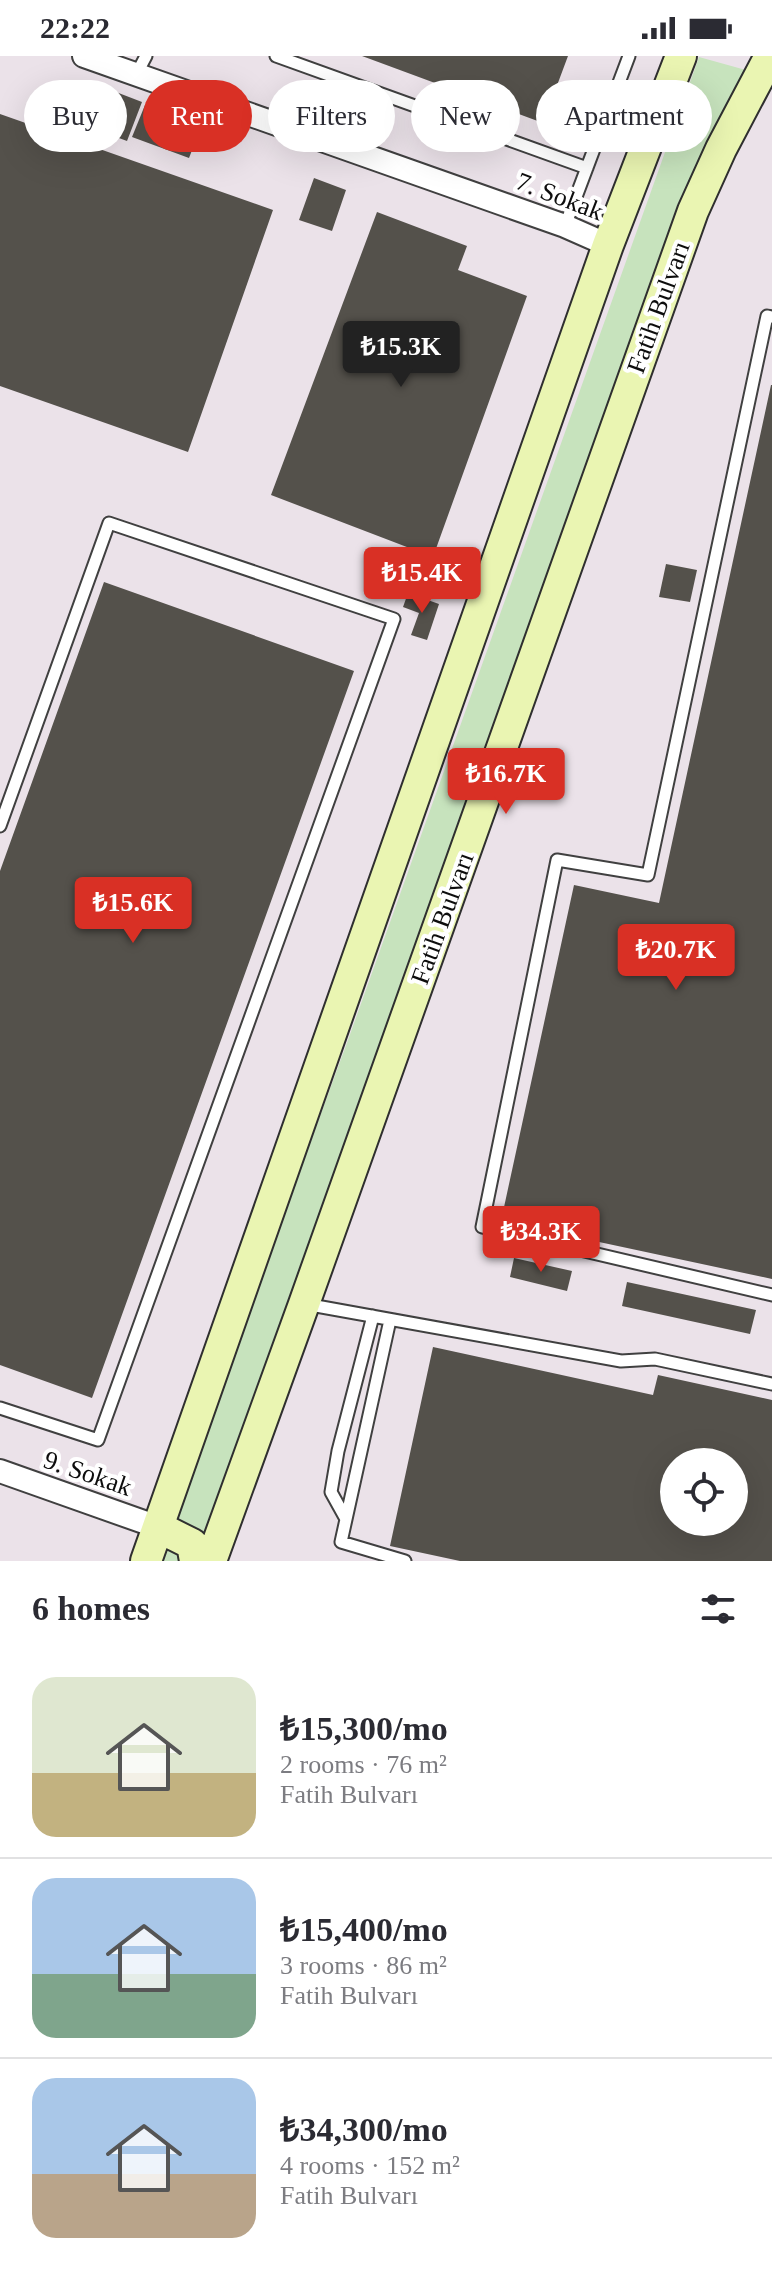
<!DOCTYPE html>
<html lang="en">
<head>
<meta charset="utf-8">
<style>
	:root { --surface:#fff; --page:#f2f2f3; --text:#2b2b33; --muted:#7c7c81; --line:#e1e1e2; --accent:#d93025 }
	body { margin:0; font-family:"Times New Roman",serif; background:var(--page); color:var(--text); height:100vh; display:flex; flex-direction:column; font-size:30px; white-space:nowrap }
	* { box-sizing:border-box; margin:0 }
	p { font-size:26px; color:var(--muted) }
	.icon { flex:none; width:44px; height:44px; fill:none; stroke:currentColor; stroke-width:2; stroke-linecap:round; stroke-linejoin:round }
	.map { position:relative; height:1505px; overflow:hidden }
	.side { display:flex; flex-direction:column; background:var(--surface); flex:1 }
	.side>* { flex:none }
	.hud { position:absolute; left:24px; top:24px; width:724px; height:72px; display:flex; gap:16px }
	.tools { position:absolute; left:660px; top:1392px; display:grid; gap:16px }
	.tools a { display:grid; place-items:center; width:88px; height:88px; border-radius:50%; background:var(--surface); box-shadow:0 8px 32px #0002; font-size:40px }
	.price { position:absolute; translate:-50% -68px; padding:0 18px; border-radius:8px; background:var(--accent); color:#fff; font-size:26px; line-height:52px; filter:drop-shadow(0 2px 4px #0008) }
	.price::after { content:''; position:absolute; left:50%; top:48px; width:24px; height:18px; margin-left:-12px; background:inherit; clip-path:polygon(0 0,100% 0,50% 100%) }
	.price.selected { background:#222; color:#fff }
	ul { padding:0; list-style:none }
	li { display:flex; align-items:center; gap:24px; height:200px; padding:0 32px }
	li+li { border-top:2px solid var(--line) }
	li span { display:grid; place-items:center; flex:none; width:224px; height:160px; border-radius:24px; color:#555 }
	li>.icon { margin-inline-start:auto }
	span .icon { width:96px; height:96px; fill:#fffc; stroke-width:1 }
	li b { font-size:34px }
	h2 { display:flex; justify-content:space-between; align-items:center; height:96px; padding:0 32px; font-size:34px }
	.pill { padding:0 28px; border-radius:36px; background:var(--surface); box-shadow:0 8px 32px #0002; font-size:28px; line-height:72px }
	.pill.selected { background:var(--accent); color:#fff }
	.status { display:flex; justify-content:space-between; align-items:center; height:56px; padding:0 40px; background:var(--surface); direction:ltr }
	.status svg { height:22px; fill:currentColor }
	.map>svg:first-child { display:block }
	.industrial { fill:#ebe2e9; fill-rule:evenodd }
	.green { fill:#c7e3bd }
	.building { fill:#54514b; fill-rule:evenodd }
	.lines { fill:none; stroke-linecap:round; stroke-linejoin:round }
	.service-casing { stroke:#404040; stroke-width:15 }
	.minor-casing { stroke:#404040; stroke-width:26 }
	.secondary-casing { stroke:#2f2f2f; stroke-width:34 }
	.service { stroke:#fff; stroke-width:11 }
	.minor { stroke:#fff; stroke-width:22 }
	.secondary { stroke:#eaf5b2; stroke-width:30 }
	.labels { text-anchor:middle; stroke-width:8; stroke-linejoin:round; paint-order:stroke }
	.street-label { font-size:26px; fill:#0d0d0d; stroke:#fff }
</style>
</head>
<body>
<div class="status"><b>22:22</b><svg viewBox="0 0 49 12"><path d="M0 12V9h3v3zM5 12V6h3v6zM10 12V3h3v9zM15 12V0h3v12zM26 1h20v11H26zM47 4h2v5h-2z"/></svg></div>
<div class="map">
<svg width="772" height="1505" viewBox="0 0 772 1505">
	<rect width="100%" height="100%" fill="#fcfdef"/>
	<path class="industrial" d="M 0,0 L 772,0 L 772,1505 L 0,1505 ZM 674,1406 L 734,1406 L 734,1466 L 674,1466 Z"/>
	<path class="green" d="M 699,1 L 753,16 L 196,1505 L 156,1505 L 348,984 Z"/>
	<path class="building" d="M 362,0 L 568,0 L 543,67 Z
		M 116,36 L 142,46 L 127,85 L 100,75 Z
		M 145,49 L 201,71 L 189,102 L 132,81 Z
		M 0,58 L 273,154 L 188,396 L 0,330 Z
		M 314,122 L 346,134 L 332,175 L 299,164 Z
		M 377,156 L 467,190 L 458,214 L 527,240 L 433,501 L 271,439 Z
		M 771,329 L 772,329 L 772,1223 L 501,1165 L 574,829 L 659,847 Z
		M 666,508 L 697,514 L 690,546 L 659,541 Z
		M 104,526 L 354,615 L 92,1342 L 0,1309 L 0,815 Z
		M 408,537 L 439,548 L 427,584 L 411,579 L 419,557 L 403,551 Z
		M 514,1202 L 572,1215 L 567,1235 L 510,1221 Z
		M 627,1226 L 756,1254 L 750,1278 L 622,1250 Z
		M 433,1291 L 653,1339 L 658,1319 L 772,1344 L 772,1505 L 460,1505 L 390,1490 ZM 674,1406 L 734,1406 L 734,1466 L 674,1466 Z"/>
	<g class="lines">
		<g class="service-casing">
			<path id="service" d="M 276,0 L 587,112
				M 136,19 L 146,0
				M 565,170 L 629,0
				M 772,261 L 767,260 L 648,819 L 557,804 L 482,1171 L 772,1239
				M 0,770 L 109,467 L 394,563 L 98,1384 L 0,1352
				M 305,1248 L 621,1305 L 655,1303 L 772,1328
				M 390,1264 L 341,1486 L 405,1505
				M 346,1463 L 331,1436 L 338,1395 L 373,1260"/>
		</g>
		<g class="minor-casing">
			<path id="minor" d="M 84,0 L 565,170 L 608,189
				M 0,1415 L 158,1471"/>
		</g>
		<g class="secondary-casing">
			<path id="secondary" d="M 158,1471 L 192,1488 L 195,1505
				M 146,1505 L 608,189 L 681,0
				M 211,1505 L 304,1248 L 693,155 L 721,93 L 770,0"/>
		</g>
		<use href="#service" class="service"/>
		<use href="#minor" class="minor"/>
		<use href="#secondary" class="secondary"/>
	</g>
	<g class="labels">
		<g class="street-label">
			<text transform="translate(560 140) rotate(21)" y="9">7. Sokak</text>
			<text transform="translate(658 251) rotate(-70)" y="9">Fatih Bulvarı</text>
			<text transform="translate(442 862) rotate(-70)" y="9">Fatih Bulvarı</text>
			<text transform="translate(88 1417) rotate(19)" y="9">9. Sokak</text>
		</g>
	</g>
</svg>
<div class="tools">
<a><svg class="icon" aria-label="locate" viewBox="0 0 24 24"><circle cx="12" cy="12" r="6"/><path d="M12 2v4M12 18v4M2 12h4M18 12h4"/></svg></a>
</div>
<b class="price selected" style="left:401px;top:333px">₺15.3K</b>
<b class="price" style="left:422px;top:559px">₺15.4K</b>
<b class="price" style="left:506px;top:760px">₺16.7K</b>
<b class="price" style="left:133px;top:889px">₺15.6K</b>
<b class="price" style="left:676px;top:936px">₺20.7K</b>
<b class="price" style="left:541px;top:1218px">₺34.3K</b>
<div class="hud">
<a class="pill">Buy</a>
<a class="pill selected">Rent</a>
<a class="pill">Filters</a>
<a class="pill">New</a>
<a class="pill">Apartment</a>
</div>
</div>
<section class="side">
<h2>6 homes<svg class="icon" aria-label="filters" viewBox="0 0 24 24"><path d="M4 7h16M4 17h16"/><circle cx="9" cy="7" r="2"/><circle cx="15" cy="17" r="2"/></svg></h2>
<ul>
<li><span style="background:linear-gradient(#dfe7d0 60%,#c2b280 0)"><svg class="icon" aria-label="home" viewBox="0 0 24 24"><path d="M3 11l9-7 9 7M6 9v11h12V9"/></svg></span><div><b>₺15,300/mo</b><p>2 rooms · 76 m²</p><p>Fatih Bulvarı</p></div></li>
<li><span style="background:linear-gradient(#a9c7e8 60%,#7fa58c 0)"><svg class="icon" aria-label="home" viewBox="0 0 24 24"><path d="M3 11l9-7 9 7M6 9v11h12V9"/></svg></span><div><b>₺15,400/mo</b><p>3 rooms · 86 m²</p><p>Fatih Bulvarı</p></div></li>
<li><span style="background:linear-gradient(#a9c7e8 60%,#b9a48a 0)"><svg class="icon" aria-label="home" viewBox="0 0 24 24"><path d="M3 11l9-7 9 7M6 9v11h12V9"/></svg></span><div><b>₺34,300/mo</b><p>4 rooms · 152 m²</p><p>Fatih Bulvarı</p></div></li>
</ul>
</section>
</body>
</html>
